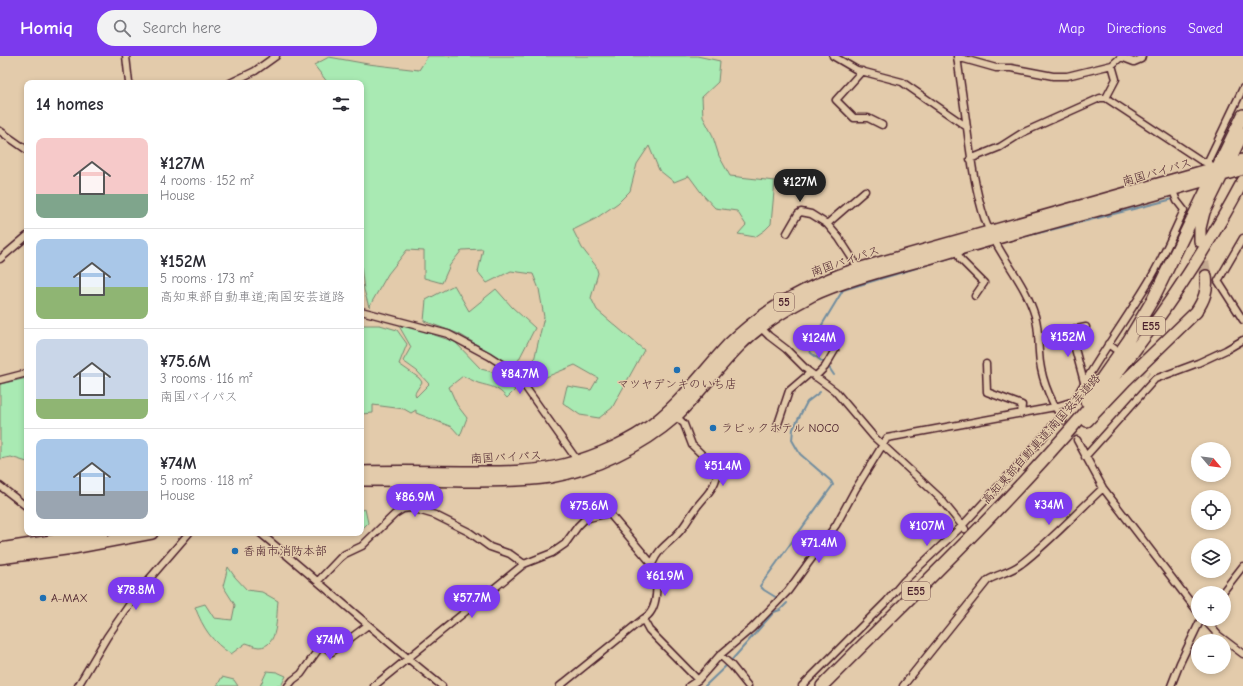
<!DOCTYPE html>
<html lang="en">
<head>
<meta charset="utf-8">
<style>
	:root { --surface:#fff; --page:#f2f2f3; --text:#2b2b33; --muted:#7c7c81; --line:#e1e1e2; --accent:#7c3aed }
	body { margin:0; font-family:"Comic Neue","Klee One",sans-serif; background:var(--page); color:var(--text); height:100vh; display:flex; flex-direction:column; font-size:15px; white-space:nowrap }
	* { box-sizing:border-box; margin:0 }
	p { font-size:13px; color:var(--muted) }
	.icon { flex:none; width:22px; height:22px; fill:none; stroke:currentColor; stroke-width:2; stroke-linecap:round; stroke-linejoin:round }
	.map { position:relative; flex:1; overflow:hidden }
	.sheet { position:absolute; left:24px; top:24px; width:340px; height:456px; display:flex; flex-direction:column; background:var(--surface); border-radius:8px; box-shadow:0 2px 6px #0003 }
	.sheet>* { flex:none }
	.needle { width:26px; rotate:119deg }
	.tools { position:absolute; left:1191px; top:386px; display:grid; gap:8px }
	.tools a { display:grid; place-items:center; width:40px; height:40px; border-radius:50%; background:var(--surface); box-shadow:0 2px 6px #0003; font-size:20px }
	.price { position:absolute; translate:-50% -34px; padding:0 9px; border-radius:14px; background:var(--accent); color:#fff; font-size:13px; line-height:26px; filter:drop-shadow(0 1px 2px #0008) }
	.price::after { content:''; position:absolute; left:50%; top:24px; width:12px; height:9px; margin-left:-6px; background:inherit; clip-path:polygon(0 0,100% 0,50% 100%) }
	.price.selected { background:#222; color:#fff }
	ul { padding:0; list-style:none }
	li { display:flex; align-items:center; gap:12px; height:100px; padding:0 12px }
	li+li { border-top:1px solid var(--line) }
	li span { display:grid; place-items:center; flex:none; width:112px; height:80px; border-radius:8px; color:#555 }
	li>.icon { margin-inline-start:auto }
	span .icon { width:48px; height:48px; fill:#fffc; stroke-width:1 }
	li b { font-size:17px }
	h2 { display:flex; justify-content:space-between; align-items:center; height:48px; padding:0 12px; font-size:17px }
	header { display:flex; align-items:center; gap:24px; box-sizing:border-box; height:56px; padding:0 20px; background:var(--accent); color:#fff }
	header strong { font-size:19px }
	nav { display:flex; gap:22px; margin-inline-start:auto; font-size:14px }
	.search { width:280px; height:36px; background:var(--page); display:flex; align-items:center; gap:10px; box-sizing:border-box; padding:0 14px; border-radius:22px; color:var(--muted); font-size:15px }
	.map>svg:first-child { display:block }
	.green { fill:#a9eab3; stroke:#7a846f }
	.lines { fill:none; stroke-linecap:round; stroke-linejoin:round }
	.stream { stroke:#718d9f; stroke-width:2 }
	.street-tunnel { stroke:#c4a991; stroke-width:6; stroke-dasharray:6 3; stroke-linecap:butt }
	.highway-tunnel { stroke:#c4a991; stroke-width:11; stroke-dasharray:11 5.5; stroke-linecap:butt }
	.street-casing { stroke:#4a1f2b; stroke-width:9 }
	.highway-casing { stroke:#4a1f2b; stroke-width:14 }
	.street { stroke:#e3cbab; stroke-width:6 }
	.highway { stroke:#e3cbab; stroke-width:11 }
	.poi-dot { fill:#1f6fb2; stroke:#e3cbab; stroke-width:1.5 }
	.labels { text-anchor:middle; stroke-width:3; stroke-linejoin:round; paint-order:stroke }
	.shield { fill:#e3cbab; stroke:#785351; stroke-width:1 }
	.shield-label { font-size:11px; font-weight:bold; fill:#4a1f2b }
	.street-label { font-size:12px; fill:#4a1f2b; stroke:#e3cbab }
	.poi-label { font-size:12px; fill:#4a1f2b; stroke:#e3cbab; text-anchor:start }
</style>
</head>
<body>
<header>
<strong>Homiq</strong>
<div class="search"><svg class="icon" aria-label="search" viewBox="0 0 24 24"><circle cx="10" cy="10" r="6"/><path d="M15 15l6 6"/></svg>Search here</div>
<nav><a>Map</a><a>Directions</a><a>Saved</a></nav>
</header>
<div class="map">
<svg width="1243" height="630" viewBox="0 0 1243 630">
	<rect width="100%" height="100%" fill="#e3cbab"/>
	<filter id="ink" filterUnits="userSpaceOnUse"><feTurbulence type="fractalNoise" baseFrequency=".025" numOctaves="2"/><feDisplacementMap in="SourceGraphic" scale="8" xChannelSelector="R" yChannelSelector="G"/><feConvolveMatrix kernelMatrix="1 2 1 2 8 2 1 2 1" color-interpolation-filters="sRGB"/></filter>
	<g filter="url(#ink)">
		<path class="green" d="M 428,0 L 697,0 L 720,5 L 718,26 L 702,41 L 703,61 L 712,78 L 719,100 L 730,120 L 775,125 L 771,168 L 765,174 L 755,181 L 738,178 L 746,169 L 737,155 L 715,152 L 703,139 L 689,120 L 674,126 L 659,114 L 649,90 L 637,108 L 630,135 L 618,147 L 595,163 L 573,174 L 582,192 L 596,210 L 598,217 L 591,242 L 597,254 L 644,294 L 612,352 L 599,362 L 580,359 L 563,347 L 567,330 L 591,334 L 598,322 L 575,309 L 534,326 L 532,313 L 544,261 L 539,233 L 533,218 L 511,215 L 487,227 L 478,216 L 483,193 L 462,194 L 450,209 L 442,227 L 424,222 L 424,195 L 407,194 L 388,218 L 369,251 L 364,234 L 361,210 L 361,27 L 328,27 L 314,9 L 329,1 L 368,8 L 419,14 Z
			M 454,229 L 469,255 L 496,233 L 512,251 L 535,272 L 517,307 L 513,310 L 459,278 L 424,265 L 426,244 Z
			M 361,269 L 380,269 L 397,274 L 407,288 L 399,308 L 419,322 L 422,326 L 415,337 L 416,341 L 429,328 L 417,315 L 403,305 L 411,291 L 399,270 L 414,272 L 455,286 L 481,313 L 500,318 L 515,334 L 507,342 C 497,330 491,331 478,327 C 473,325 468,322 463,320 L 449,331 L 457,349 L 467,362 L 460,380 L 452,371 L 416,357 L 416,354 L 411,357 L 404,353 L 373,349 L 373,357 L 361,358 Z
			M 27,322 L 27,406 L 11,401 L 0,403 L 0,328 Z
			M 365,453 L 368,467 L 361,474 L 361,454 Z
			M 228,511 L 235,521 L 247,534 L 262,536 L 278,545 C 276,560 279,591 259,591 C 255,591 250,588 246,587 L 231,598 C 212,586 203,572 195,551 L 205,548 L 214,562 L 232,564 L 235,549 L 223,530 Z
			M 267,615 L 277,616 L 286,620 L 281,630 L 260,630 Z
			M 222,621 L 234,624 L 238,630 L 217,630 Z"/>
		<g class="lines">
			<path class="stream" d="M 834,319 L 828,310 L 811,297 L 808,292 L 843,234 L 1003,186 L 1173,143
				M 777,542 L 764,534 L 760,530 L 833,429 L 831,425 L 800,398 L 792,384 L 793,373 L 807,346 L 820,336
				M 705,630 L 730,606 L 774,556 L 780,554 L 787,547"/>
			<path class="street-tunnel" d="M 1126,302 L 1149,319
				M 1063,364 L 1077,384"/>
			<path class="highway-tunnel" d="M 1201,190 L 1206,220"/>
			<g class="street-casing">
				<path id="street" d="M 126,0 L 129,27
					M 833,0 L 857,14 L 902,26 L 967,71
					M 957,0 C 960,24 964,48 967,72 C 971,103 975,134 985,164 C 997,198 1025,225 1035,260 C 1039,272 1038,284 1039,296 C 1040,320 1050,344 1063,364
					M 957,1 L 996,12 L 1011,12 L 1053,20 L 1067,20 L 1112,9 L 1121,1 L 1134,6 L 1141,3 L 1142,0
					M 1112,9 L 1116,23 L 1106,42 L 1200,104 L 1207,107
					M 862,15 L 836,44 L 854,62 L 868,62 L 882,69
					M 230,27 L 255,15 L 276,0
					M 0,75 L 27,94
					M 970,103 L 1000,91 L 1022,77 L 1100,42 L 1106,42
					M 1210,108 L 1207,107 L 1243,32
					M 787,177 L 798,158 L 801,156 L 811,158 L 827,168
					M 1243,182 L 1218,225 L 1243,264
					M 957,194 L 960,203 L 984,227 L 975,240
					M 0,203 L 27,180
					M 859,213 L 839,182 L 827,168 L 865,135
					M 361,255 L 448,278 L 489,300 L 509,313 L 519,322 L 577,404
					M 760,271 L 769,280 L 786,293 L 808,315 L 835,335 L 874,381 L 939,441 L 965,473
					M 1070,274 L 1084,326
					M 1038,281 L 1086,271
					M 1108,288 L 1115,293
					M 986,308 L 987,336 L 1022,349 L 1021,358
					M 815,321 L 825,311 L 835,294
					M 0,324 L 27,317
					M 777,371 L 789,335 L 810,317
					M 1077,384 L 1103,432 L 1198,556
					M 1085,401 L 1155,323 L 1198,307 L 1226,294 L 1243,284
					M 0,430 L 27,451
					M 260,477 C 321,527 380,581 442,630
					M 652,508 C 660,490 668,489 680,475 C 686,468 690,460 696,452 C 704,441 719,429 717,413 L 692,389 L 684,368 L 675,359
					M 318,525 L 340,502 L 345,498 L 362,490 L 395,458 L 403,453 L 411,452 L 435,459 L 469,476 L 490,491 L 510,498 L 524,508
					M 1222,537 L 1243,510
					M 643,563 L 649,574 L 698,624
					M 1204,563 L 1218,579 L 1243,598
					M 720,599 L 732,610 L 748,630
					M 78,630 L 107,581 L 138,536 L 189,477
					M 288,630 L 293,624 L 301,618 L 320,591 L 325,591 L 332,596 L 368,569
					M 374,630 L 524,508 L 552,497 L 565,488 L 578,470 L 585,463 L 609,457 L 652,508 C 658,524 660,554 643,563 L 560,630
					M 689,630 L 698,624 L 720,599 L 752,572 L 788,535 L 836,469 L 855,434 L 887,382 L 1055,351 L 1074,345 C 1097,302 1127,263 1152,220 C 1164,199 1174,176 1184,154 L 1177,145 L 1173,135
					M 802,630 L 887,545 L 904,525 L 962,470 L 1032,394 L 1061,360
					M 903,630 L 988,524 C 998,518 1011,516 1021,508 C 1050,486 1076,457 1103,432
					M 1171,630 L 1180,607 L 1201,563"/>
			</g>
			<g class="highway-casing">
				<path id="highway" d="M 1200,185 L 1200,172 L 1204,156 L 1243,77
					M 1086,345 L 1128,285 L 1153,243 L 1243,59
					M 1087,365 L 1126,324 L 1196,256 C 1204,244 1208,234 1206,220
					M 361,416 C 400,415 439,416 479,416 C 504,416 529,416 554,411 C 584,405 621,390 646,373 C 679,350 701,318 728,289 C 764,253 807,230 854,214 L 1243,104
					M 361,424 C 395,424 429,424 463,425 C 492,425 521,425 550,421 C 593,414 642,390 675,361 C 698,339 717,312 740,289 C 760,269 786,253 811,240 C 849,222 895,212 936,200 C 1038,169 1141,144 1243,113
					M 0,493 L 103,477
					M 0,502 L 73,492 L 152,477
					M 822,630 C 910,541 1001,455 1082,360 C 1143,288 1199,208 1243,125"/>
			</g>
			<use href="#street" class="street"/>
			<use href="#highway" class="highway"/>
		</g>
	</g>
	<g class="poi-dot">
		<circle cx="677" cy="314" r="4"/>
		<circle cx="713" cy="372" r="4"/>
		<circle cx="235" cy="495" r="4"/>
		<circle cx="43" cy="542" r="4"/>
	</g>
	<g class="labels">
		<g class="shield">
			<rect x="774" y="237" width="20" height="18" rx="3"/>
			<rect x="1137" y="261" width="28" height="18" rx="3"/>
			<rect x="902" y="526" width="28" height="18" rx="3"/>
		</g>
		<g class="shield-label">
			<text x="784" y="250">55</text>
			<text x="1151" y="274">E55</text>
			<text x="916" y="539">E55</text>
		</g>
		<g class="street-label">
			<text transform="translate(1157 116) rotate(-16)" y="4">南国バイパス</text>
			<text transform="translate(845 205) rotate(-19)" y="4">南国バイパス</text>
			<text transform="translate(1041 383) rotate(-48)" y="4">高知東部自動車道;南国安芸道路</text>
			<text transform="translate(506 401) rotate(-3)" y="4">南国バイパス</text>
		</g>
		<g class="poi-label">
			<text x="677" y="332" text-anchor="middle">マツヤデンキのいち店</text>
			<text x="721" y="376">ラビックホテル NOCO</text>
			<text x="243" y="499">香南市消防本部</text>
			<text x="51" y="546">A-MAX</text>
		</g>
	</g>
</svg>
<div class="tools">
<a><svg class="needle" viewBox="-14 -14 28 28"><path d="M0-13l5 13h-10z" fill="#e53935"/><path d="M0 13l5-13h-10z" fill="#7c7c81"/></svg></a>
<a><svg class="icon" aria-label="locate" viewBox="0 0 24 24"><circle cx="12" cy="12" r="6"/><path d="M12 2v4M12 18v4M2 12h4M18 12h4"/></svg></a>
<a><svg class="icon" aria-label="layers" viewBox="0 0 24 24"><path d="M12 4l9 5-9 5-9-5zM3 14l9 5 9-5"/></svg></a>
<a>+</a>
<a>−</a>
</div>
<b class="price selected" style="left:800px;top:147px">¥127M</b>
<b class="price" style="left:1068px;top:302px">¥152M</b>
<b class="price" style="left:819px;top:303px">¥124M</b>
<b class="price" style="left:520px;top:339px">¥84.7M</b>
<b class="price" style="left:723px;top:431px">¥51.4M</b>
<b class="price" style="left:415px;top:462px">¥86.9M</b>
<b class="price" style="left:1049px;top:470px">¥34M</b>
<b class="price" style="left:589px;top:471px">¥75.6M</b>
<b class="price" style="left:927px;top:491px">¥107M</b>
<b class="price" style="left:819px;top:508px">¥71.4M</b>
<b class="price" style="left:665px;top:541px">¥61.9M</b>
<b class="price" style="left:136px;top:555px">¥78.8M</b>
<b class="price" style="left:472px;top:563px">¥57.7M</b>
<b class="price" style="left:330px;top:605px">¥74M</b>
<section class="sheet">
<h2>14 homes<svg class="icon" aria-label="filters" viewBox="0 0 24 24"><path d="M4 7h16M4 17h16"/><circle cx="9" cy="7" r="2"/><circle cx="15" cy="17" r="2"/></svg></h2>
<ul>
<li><span style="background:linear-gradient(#f6c9c9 70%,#7fa58c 0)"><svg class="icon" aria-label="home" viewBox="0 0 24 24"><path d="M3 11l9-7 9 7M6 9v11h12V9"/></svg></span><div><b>¥127M</b><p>4 rooms · 152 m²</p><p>House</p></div></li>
<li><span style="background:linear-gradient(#a9c7e8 60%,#8fb573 0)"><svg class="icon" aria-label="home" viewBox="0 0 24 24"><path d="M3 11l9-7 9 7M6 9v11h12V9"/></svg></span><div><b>¥152M</b><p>5 rooms · 173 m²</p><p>高知東部自動車道;南国安芸道路</p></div></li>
<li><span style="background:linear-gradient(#c9d6e8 75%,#8fb573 0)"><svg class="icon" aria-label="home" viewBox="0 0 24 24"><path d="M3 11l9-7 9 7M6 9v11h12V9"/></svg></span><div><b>¥75.6M</b><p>3 rooms · 116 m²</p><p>南国バイパス</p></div></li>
<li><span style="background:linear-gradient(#a9c7e8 65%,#9aa5b1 0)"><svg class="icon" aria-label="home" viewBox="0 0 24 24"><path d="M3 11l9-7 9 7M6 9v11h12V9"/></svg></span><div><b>¥74M</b><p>5 rooms · 118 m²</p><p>House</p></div></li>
</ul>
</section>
</div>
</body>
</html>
